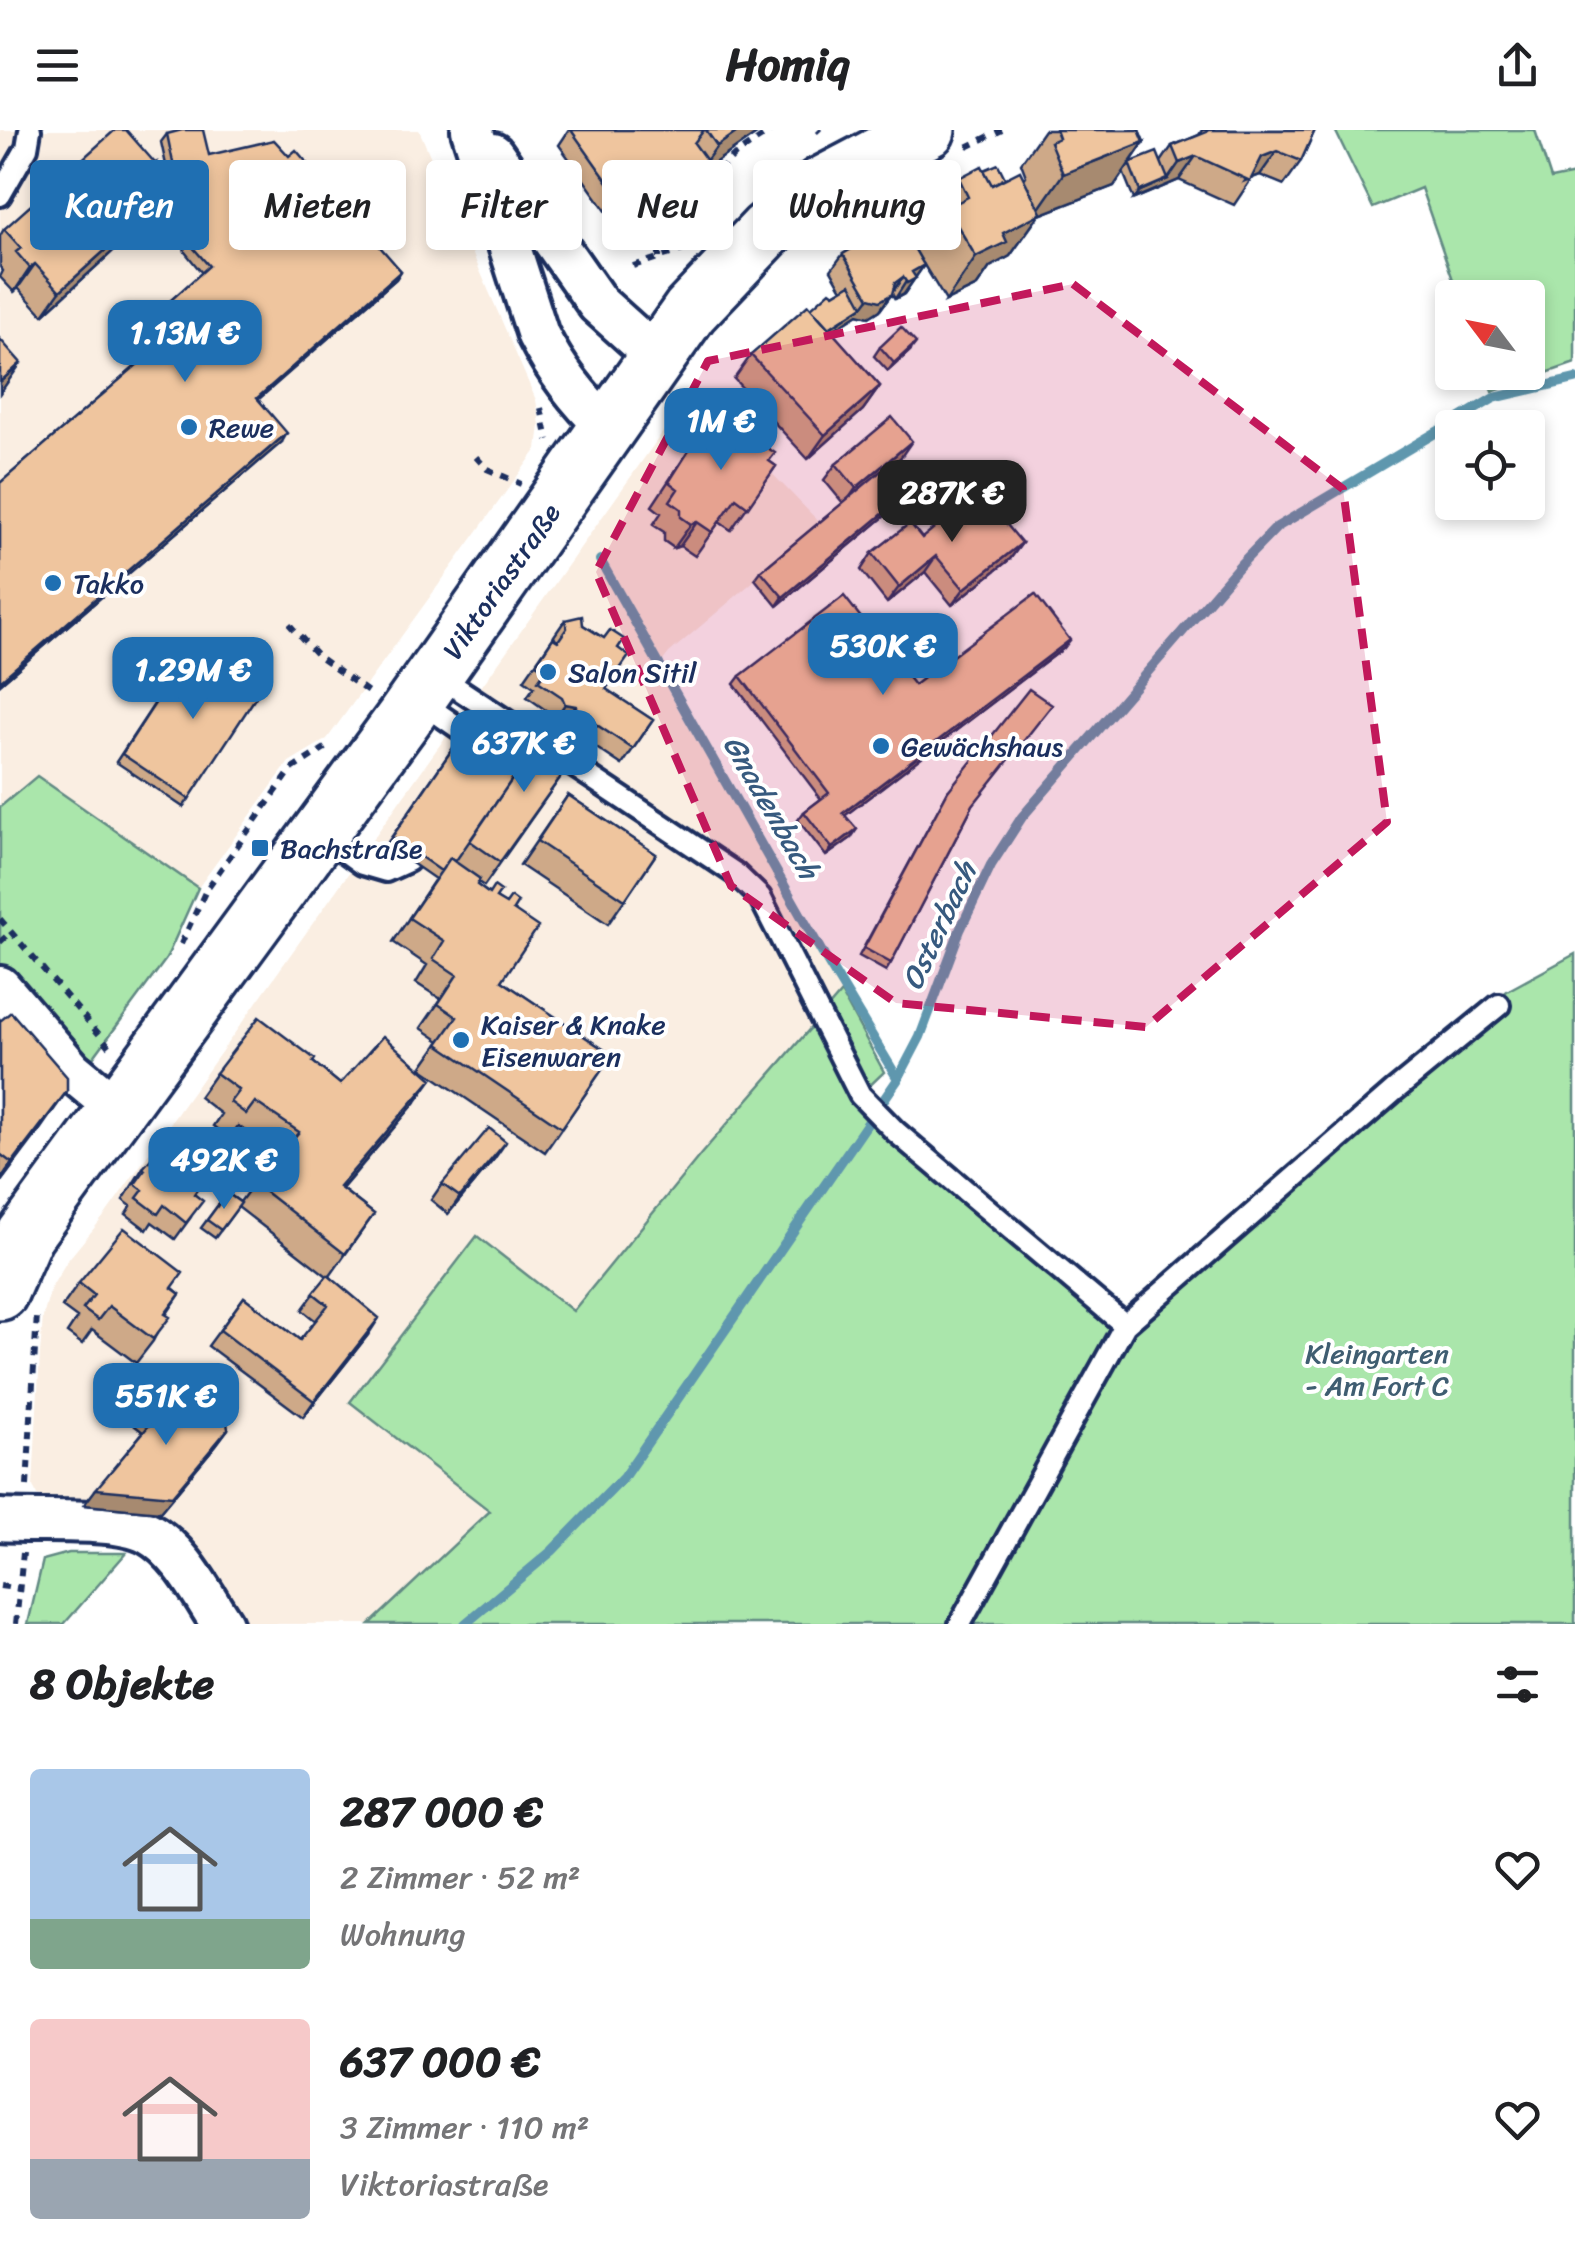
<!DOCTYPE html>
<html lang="de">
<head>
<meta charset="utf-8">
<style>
	:root { --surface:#fff; --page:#f2f2f2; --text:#202124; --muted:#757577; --accent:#1f6fb2 }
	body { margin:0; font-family:Sriracha,sans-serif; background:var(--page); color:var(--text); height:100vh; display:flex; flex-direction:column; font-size:38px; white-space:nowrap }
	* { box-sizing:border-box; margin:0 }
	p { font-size:32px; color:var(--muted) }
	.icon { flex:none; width:55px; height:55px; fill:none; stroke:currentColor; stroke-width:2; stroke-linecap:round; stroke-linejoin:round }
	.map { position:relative; height:1494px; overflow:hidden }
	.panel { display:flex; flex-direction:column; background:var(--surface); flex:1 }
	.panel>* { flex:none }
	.banner { position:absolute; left:30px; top:30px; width:1000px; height:90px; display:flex; gap:20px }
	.needle { width:65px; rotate:302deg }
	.tools { position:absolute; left:1435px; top:150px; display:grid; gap:20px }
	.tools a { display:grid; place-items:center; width:110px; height:110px; border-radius:10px; background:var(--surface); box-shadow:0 5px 15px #0003; font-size:50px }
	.price { position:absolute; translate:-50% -85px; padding:0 22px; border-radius:20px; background:var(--accent); color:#fff; font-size:32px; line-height:65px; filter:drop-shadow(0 2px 5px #0008) }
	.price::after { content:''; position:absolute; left:50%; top:60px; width:30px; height:22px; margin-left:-15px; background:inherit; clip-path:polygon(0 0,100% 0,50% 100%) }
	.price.selected { background:#222; color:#fff }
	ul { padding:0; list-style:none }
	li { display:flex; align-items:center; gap:30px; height:250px; padding:0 30px }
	li span { display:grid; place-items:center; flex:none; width:280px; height:200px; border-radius:10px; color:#555 }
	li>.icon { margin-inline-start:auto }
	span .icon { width:120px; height:120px; fill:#fffc; stroke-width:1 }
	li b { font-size:42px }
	h2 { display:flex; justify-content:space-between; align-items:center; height:120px; padding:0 30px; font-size:42px }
	.chip { padding:0 35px; border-radius:10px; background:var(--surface); box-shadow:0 5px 15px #0003; font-size:35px; line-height:90px }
	.chip.selected { background:var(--accent); color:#fff }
	header { display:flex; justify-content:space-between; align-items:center; height:130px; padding:0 30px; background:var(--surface); font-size:45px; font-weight:700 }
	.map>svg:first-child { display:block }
	.built { fill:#faeee2 }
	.green { fill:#aae6ab; stroke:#628a84; stroke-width:2.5 }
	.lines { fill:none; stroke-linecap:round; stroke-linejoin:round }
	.stream { stroke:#5f97ae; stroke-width:10 }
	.service-casing { stroke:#1b2f5e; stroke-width:28 }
	.minor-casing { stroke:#1b2f5e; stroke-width:48 }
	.secondary-casing { stroke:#1b2f5e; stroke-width:62 }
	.path { stroke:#1b2f5e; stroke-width:6; stroke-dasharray:8 8; stroke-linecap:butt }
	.service { stroke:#fff; stroke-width:20 }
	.minor { stroke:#fff; stroke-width:40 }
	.secondary { stroke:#fff; stroke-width:55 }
	.wall { fill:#cea988; stroke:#1b2f5e; stroke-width:2.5 }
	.shaded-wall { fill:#a78a6f; stroke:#1b2f5e; stroke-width:2.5 }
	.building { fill:#efc59e; stroke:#1b2f5e; stroke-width:2.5 }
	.marked { fill:#c2185b; fill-opacity:0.2; stroke:#c2185b; stroke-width:8; stroke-dasharray:20 12; stroke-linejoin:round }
	.poi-dot { fill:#1f6fb2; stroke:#fff; stroke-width:4 }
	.labels { text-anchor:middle; stroke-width:8; stroke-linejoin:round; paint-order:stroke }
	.poi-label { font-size:28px; fill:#1b2f5e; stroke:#fff; text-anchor:start }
	.street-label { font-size:28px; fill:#1b2f5e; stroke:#fff }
	.park-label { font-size:28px; fill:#3f5d71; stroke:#fff }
	.water-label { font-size:30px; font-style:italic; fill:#375a7f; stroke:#fff }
</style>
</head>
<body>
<header><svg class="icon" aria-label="menu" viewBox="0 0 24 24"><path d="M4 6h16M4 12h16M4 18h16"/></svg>Homiq<svg class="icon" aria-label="share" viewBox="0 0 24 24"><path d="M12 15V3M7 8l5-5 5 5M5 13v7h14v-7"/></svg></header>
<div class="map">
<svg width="1575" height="1494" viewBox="0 0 1575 1494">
	<rect width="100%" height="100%" fill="#fff"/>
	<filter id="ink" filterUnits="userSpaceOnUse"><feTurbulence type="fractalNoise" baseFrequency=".01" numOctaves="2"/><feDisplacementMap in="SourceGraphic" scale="20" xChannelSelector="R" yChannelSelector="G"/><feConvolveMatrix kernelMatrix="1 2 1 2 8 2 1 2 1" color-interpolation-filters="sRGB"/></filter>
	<g filter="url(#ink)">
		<path class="built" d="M 0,0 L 419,0 L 536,270 L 540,295 L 537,319 L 327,609 L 289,632 L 198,758 L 37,647 L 0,677 Z
			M 692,261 L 821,394 L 669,523 L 656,540 L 841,863 L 701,1024 L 573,1181 L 351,1273 L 490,1381 L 370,1494 L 239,1494 L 144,1384 L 37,1366 L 33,1356 L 40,1223 L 43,1187 L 51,1158 L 67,1131 L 105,1085 Z"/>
		<path class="green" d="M 1335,0 L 1535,0 L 1551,49 L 1575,44 L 1575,233 L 1492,262 L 1486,243 L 1528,242 L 1528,168 L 1459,167 L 1421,58 L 1373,78 Z
			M 37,646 L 198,758 L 166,829 L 93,928 L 76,918 L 56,900 L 0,834 L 0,677 Z
			M 1575,824 L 1575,1494 L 370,1494 L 490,1381 L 350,1272 L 477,1106 L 573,1181 L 701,1024 L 841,863 L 884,942 L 861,964 L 1125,1195 L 1507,861 Z
			M 69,1423 L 126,1423 L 64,1494 L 28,1494 L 43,1430 Z"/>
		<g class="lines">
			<path class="stream" d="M 600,430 L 824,826 L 898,949
				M 465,1494 L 552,1421 L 623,1348 L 898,949 L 920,907 L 960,800 L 991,735 L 1022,687 L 1241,434 L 1277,397 L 1494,268 L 1575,249"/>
			<g class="service-casing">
				<path id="service" d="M 0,65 L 27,18 L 30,0
					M 436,544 L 736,744 L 760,767 L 860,965 L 896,1002 L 1125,1195
					M 417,569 L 466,603 L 481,618
					M 322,705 L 362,734 L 386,741 L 408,731 L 424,709
					M 960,1494 L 1125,1195 L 1394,961 L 1499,875"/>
			</g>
			<g class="minor-casing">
				<path id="minor" d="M 472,0 L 538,205 C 556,241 579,270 608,298
					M 493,24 L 598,174 L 656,226
					M 0,857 L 72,941 L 119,980
					M 0,1390 C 39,1393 116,1386 148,1403 C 181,1421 202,1464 222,1494"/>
			</g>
			<g class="secondary-casing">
				<path id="secondary" d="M 0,1162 L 25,1105 L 404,588 L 690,181 L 766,101 L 820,56 L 927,0"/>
			</g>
			<path class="path" d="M 818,0 L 820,2
				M 967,17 L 1002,0
				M 659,128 L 659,100 L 735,25 L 772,0
				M 633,136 L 686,119
				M 541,278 L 548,310
				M 476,327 L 487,339 L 521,354
				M 289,494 L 319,527 L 371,564
				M 0,789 L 110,917
				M 0,812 L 11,802
				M 181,814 L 206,760 L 292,639 L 325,618
				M 27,1356 L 37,1184
				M 0,1456 L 21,1459
				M 16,1494 L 23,1423"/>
			<use href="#service" class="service"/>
			<use href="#minor" class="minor"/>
			<use href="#secondary" class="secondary"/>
		</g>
		<path class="wall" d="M 569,0 L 762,0 L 619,99 L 559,15 Z
			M 1044,0 L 1139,0 L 1144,12 L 1130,33 L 1161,32 L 1172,16 L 1199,5 L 1202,0 L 1315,0 L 1301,31 L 1284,55 L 1260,45 L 1252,48 L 1234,75 L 1179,50 L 1134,69 L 1123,42 L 1114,56 L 1039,85 L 1010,126 L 990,137 L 977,156 L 946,171 L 924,135 L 904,164 L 895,169 L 892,164 L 880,180 L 869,187 L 858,184 L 831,201 L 880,256 L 863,280 L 808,329 L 734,249 L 751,225 L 811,178 L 842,159 L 831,140 L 843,124 L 873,106 L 879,97 L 902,97 L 923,113 L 932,99 L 928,92 L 959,48 L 984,40 L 1005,48 L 1024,49 L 1026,46 L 1021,33 Z
			M 167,4 L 209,25 L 289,26 L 401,141 L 396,149 L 258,269 L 282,312 L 0,554 L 0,353 L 173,204 L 156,186 L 162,178 L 202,143 L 185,122 L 161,12 Z
			M 155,33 L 144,48 L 145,92 L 43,185 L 18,158 L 14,162 L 0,147 L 3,141 L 0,137 L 0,106 L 4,99 Z
			M 880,217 L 910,221 L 888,241 L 874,226 Z
			M 719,295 L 762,314 L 769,331 L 776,336 L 731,400 L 719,392 L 695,426 L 680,416 L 674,418 L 664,411 L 664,402 L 653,395 L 661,383 L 652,376 L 697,308 L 700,310 Z
			M 901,327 L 882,343 L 897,376 L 777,476 L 755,449 L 761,441 L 843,373 L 824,350 L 836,334 Z
			M 922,408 L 1022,413 L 1010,429 L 952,475 L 925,442 L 887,473 L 861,440 L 872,423 Z
			M 565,490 L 583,495 L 618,518 L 606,559 L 653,590 L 622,635 L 565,597 L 564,592 L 554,590 L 550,583 L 527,567 L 534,557 L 524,550 L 553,508 L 555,509 L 554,506 Z
			M 1064,518 L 845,685 L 851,708 L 826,726 L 798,690 L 804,682 L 821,669 L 734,554 L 740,546 L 914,555 Z
			M 178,538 L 194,549 L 189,669 L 183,677 L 116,632 Z
			M 473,589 L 524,624 L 542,597 L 567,638 L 484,756 L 478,752 L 477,755 L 513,780 L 502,851 L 612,925 L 545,1022 L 421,938 L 440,911 L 421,898 L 441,869 L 416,853 L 427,835 L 393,812 L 435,749 L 386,715 Z
			M 948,661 L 972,677 L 891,833 L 886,841 L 859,826 Z
			M 568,665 L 656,724 L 608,794 L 520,735 Z
			M 0,891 L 67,961 L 0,1053 Z
			M 313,932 L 340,954 L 415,973 L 342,1059 L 374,1084 L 330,1146 L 368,1205 L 303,1287 L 208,1216 L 244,1167 L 300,1210 L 316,1191 L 302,1180 L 327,1146 L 238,1077 L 215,1108 L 201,1098 L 227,1063 L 240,1072 L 254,1053 L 280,1024 L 238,996 L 229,1008 L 213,996 L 221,984 L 199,967 L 216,943 Z
			M 495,1028 L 448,1084 L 431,1070 L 442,1054 Z
			M 143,1038 L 194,1064 L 191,1087 L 175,1109 L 152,1092 L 147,1100 L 126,1084 L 131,1076 L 123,1070 Z
			M 79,1153 L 173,1158 L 180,1164 L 166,1185 L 153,1211 L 136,1233 L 92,1200 L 82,1214 L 67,1203 L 77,1188 L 62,1177 Z
			M 147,1280 L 211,1291 L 228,1299 L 216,1315 L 160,1382 L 84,1375 L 143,1302 L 135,1296 Z"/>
		<path class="shaded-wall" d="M 740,0 L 762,0 L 619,99 L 630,83 L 706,31 L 717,16 Z
			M 1144,12 L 1114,56 L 1039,85 L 1010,126 L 990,137 L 977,156 L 946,171 L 976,127 L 1003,103 L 1033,87 L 1063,44 Z
			M 1277,21 L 1260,45 L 1245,51 L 1262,27 Z
			M 1196,26 L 1179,50 L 1134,69 L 1140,61 L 1168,49 L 1179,33 Z
			M 162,69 L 145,92 L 43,185 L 60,161 Z
			M 35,134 L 18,158 L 14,162 L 30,138 Z
			M 924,135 L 904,164 L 895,169 L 912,142 Z
			M 401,141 L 396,149 L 251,276 L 257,268 Z
			M 903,147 L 880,180 L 869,187 L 858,184 L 819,209 L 825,201 L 863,176 L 869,168 Z
			M 916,213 L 910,221 L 888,241 L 894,233 Z
			M 21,233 L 0,263 L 0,252 Z
			M 880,256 L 863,280 L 808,329 L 825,305 Z
			M 287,303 L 282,312 L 0,554 L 0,551 Z
			M 912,311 L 901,327 L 845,374 L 856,358 Z
			M 902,368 L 897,376 L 777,476 L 783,467 Z
			M 697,392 L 680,416 L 674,418 L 691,394 Z
			M 1022,413 L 1010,429 L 952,475 L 964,459 Z
			M 936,426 L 925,442 L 887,473 L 899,457 Z
			M 1070,510 L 1064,518 L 838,691 L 843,683 Z
			M 565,574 L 576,576 L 564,592 L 554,590 Z
			M 857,699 L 851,708 L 826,726 L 832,718 Z
			M 432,949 L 415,973 L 322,1081 L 339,1057 Z
			M 67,961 L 37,1004 L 0,1053 L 0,1050 L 12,1033 Z
			M 506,1012 L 495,1028 L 448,1084 L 460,1067 Z
			M 379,1188 L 368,1205 L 303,1287 L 314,1271 Z
			M 228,1299 L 216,1315 L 160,1382 L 84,1375 L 96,1359 Z"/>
		<path class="building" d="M 115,0 L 126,0 L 155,33 L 141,45 L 162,69 L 60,161 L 35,134 L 30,138 L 16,122 L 21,118 L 4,99 Z
			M 182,0 L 203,0 L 209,25 L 274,10 L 289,26 L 296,20 L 401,141 L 257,268 L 287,303 L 0,551 L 0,353 L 181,197 L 162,178 L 209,136 L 190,114 L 167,4 Z
			M 571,0 L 704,0 L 694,13 L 707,31 L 630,83 Z
			M 706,0 L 740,0 L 717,16 Z
			M 1056,0 L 1139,0 L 1144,12 L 1063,44 L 1050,12 L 1059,8 Z
			M 1207,0 L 1315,0 L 1301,31 L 1277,21 L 1262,27 L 1250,51 L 1196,26 L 1179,33 L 1172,16 L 1207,2 Z
			M 1157,22 L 1168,49 L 1140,61 L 1129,33 Z
			M 998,34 L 1005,48 L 992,55 L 984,40 Z
			M 982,36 L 992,55 L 1020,41 L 1041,83 L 1003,103 L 1007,112 L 976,127 L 947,78 L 968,67 L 959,48 Z
			M 892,89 L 902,97 L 910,92 L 923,113 L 914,118 L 924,135 L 912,142 L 916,148 L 907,153 L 903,147 L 895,153 L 892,164 L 880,171 L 869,168 L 843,124 L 882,101 L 879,97 Z
			M 851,154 L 863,176 L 829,198 L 811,178 L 830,161 L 834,164 Z
			M 808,175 L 880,256 L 825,305 L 751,225 Z
			M 901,197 L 916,213 L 894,233 L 880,217 Z
			M 0,209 L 21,233 L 0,252 Z
			M 725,287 L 740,297 L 743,292 L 766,308 L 762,314 L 775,323 L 769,331 L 776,336 L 748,377 L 736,368 L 712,402 L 697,392 L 691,394 L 681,387 L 681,379 L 670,371 L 678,359 L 669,352 L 697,308 L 700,310 L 713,291 L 719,295 Z
			M 892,287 L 912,311 L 856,358 L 836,334 Z
			M 881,341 L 902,368 L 783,467 L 761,441 Z
			M 979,361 L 1022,413 L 964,459 L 936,426 L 899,457 L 872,423 L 910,393 L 922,408 Z
			M 1035,464 L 1070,510 L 843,683 L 857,699 L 832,718 L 804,682 L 829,663 L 740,546 L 844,466 L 914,555 Z
			M 582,486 L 583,495 L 604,508 L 610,500 L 624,509 L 618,518 L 629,526 L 606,559 L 653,590 L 633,619 L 576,581 L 576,576 L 565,574 L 562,567 L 538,551 L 546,540 L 536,534 L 553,508 L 558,511 L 567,498 L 565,490 Z
			M 213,519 L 265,553 L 189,669 L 122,624 L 178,538 L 194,549 Z
			M 1029,559 L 1052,575 L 973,675 L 891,833 L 864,818 L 948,661 Z
			M 473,589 L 528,626 L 455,732 L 450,728 L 441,741 L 392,707 Z
			M 542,597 L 574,620 L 567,638 L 500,732 L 470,711 L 539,610 L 535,608 Z
			M 568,665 L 656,724 L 625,770 L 537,711 Z
			M 450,728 L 480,749 L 477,755 L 489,764 L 494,756 L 501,761 L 496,768 L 506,774 L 511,767 L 518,772 L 513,780 L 538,797 L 502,851 L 612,925 L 562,998 L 438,914 L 457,887 L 438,874 L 457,845 L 433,829 L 444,811 L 409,788 Z
			M 11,882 L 67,947 L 67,961 L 12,1033 L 0,1024 L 0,891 Z
			M 259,887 L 315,929 L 313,932 L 340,954 L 383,906 L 432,949 L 339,1057 L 374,1084 L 345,1124 L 254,1053 L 299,1002 L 255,972 L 246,984 L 230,972 L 239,960 L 216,943 Z
			M 489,998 L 506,1012 L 460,1067 L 442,1054 Z
			M 170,1007 L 212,1039 L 194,1064 L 203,1071 L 186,1093 L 164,1075 L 158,1084 L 137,1068 L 143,1060 L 135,1054 L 145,1040 L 143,1038 Z
			M 227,1063 L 241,1073 L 221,1100 L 207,1090 Z
			M 124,1098 L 183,1143 L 172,1158 L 180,1164 L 165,1184 L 170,1187 L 153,1209 L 109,1176 L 98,1190 L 83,1179 L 94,1165 L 79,1153 Z
			M 328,1145 L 379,1188 L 314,1271 L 220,1200 L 244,1167 L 300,1210 L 328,1175 L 313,1163 Z
			M 167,1255 L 211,1291 L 216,1284 L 227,1293 L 228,1299 L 172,1366 L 96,1359 L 156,1287 L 147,1280 Z"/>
	</g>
	<path class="marked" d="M 1073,154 L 1343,359 L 1387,692 L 1146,897 L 896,873 L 731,756 L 596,442 L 708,231 Z"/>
	<g class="poi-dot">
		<circle cx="189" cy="297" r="10"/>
		<circle cx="53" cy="453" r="10"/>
		<circle cx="548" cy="542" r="10"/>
		<circle cx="881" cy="616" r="10"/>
		<rect x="250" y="708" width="20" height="20" rx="5"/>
		<circle cx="461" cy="910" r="10"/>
	</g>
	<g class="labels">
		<g class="poi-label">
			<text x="209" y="307">Rewe</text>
			<text x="73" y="463">Takko</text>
			<text x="568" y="552">Salon Sitil</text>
			<text x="901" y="626">Gewächshaus</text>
			<text x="280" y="728">Bachstraße</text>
			<text x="481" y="904">Kaiser &amp; Knake<tspan x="481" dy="32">Eisenwaren</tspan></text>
		</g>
		<g class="street-label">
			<text transform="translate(501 451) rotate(-55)" y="10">Viktoriastraße</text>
		</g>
		<g class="park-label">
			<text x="1377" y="1233">Kleingarten<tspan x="1377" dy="32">- Am Fort C</tspan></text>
		</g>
		<g class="water-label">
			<text transform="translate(771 677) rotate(60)" y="10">Gnadenbach</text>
			<text transform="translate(939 796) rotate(-65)" y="10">Osterbach</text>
		</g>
	</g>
</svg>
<div class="tools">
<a><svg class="needle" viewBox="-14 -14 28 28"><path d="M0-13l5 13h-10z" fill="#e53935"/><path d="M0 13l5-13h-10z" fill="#757577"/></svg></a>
<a><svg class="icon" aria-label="locate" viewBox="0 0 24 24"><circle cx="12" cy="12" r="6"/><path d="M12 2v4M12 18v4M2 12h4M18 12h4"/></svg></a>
</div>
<b class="price" style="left:185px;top:255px">1.13M €</b>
<b class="price" style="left:721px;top:343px">1M €</b>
<b class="price selected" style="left:952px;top:415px">287K €</b>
<b class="price" style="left:883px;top:568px">530K €</b>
<b class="price" style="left:193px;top:592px">1.29M €</b>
<b class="price" style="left:524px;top:665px">637K €</b>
<b class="price" style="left:224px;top:1082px">492K €</b>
<b class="price" style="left:166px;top:1318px">551K €</b>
<div class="banner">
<a class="chip selected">Kaufen</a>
<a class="chip">Mieten</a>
<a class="chip">Filter</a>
<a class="chip">Neu</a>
<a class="chip">Wohnung</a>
</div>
</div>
<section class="panel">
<h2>8 Objekte<svg class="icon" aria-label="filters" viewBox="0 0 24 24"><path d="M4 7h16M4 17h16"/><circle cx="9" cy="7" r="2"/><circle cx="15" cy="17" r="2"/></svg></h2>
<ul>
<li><span style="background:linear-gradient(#a9c7e8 75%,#7fa58c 0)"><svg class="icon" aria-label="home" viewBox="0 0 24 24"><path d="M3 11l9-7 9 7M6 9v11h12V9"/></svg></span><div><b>287 000 €</b><p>2 Zimmer · 52 m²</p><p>Wohnung</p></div><svg class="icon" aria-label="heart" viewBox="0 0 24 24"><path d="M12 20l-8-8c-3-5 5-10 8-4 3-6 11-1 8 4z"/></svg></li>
<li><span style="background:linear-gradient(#f6c9c9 70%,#9aa5b1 0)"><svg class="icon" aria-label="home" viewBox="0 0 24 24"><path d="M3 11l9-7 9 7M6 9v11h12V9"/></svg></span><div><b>637 000 €</b><p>3 Zimmer · 110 m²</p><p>Viktoriastraße</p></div><svg class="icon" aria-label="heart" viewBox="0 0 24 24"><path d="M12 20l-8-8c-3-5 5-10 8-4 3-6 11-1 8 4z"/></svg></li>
</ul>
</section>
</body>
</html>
